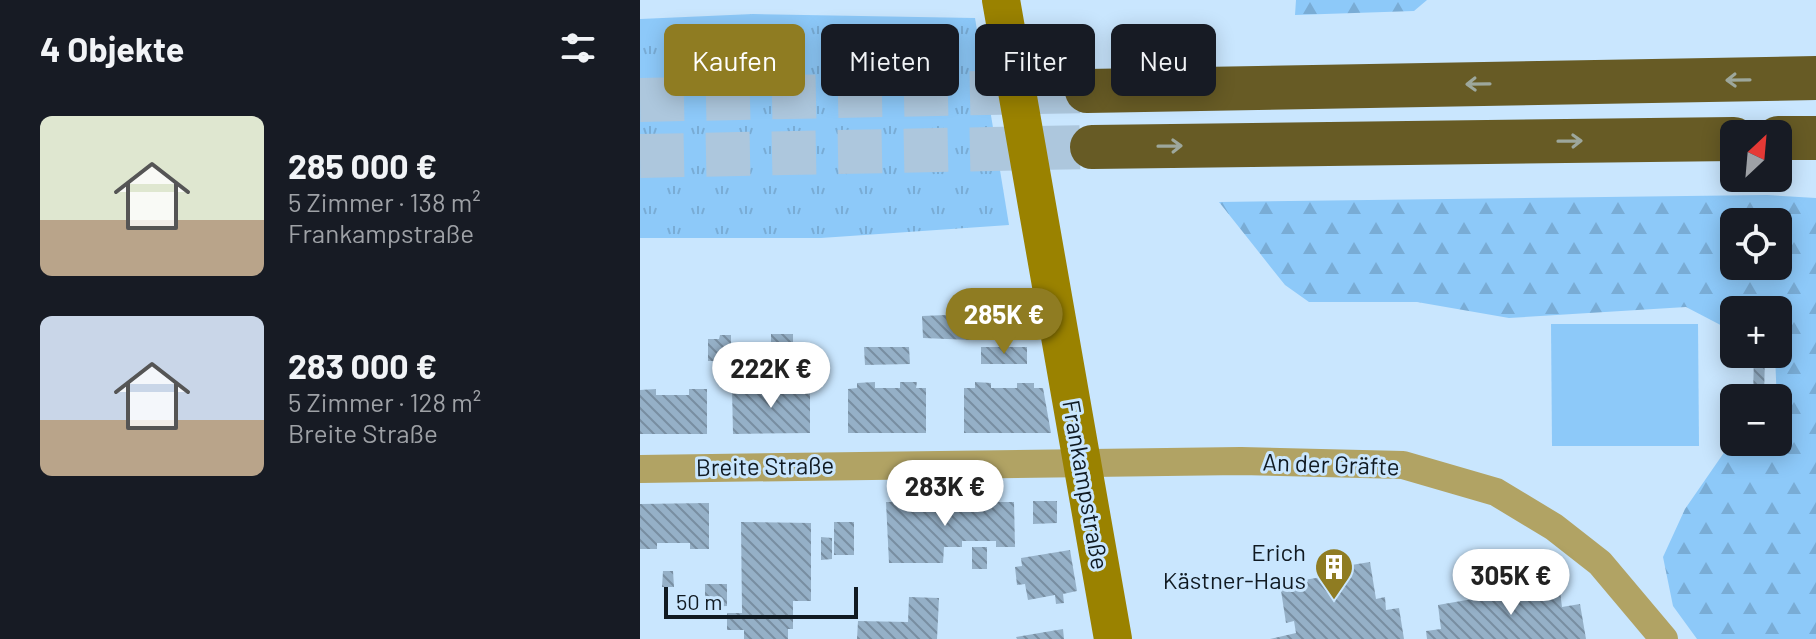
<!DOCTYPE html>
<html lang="de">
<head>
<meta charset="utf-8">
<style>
	:root { --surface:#171b24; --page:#242831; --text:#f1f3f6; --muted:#9ea1a6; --accent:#8f7c22 }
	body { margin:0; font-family:Barlow,sans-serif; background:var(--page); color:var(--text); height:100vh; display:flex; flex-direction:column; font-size:30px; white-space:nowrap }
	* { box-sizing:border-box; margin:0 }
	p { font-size:26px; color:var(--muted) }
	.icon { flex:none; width:44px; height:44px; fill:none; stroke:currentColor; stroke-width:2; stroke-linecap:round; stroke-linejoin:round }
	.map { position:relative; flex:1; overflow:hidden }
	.details { display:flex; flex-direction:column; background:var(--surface); width:640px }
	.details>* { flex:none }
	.banner { position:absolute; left:24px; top:24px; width:760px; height:72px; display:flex; gap:16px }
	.needle { width:52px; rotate:26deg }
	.controls { position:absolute; left:1080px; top:120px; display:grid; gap:16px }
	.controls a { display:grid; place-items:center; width:72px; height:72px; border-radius:12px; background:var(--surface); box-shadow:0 4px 20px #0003; font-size:40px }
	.scale { position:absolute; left:24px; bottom:20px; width:194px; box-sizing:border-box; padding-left:8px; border:4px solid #101a22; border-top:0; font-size:22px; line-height:28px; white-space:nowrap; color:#101a22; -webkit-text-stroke:6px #c9e6fe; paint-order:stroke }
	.price { position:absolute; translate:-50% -68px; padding:0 18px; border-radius:28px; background:#fff; color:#222; font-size:26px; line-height:52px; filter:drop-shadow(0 2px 4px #0008) }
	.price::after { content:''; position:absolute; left:50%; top:48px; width:24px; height:18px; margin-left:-12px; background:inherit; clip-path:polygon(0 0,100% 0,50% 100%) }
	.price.current { background:var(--accent); color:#fff }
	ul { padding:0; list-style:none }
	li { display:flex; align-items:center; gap:24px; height:200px; padding:0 40px }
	li span { display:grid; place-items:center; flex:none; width:224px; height:160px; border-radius:12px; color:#555 }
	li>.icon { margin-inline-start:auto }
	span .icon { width:96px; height:96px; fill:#fffc; stroke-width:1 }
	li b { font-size:34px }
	h2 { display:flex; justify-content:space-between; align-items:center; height:96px; padding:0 40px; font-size:34px }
	.tag { padding:0 28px; border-radius:12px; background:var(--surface); box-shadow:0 4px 20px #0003; font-size:28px; line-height:72px }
	.tag.current { background:var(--accent); color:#fff }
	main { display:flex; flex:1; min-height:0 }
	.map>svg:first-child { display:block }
	.forest { fill:url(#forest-firs); fill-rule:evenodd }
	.park { fill:url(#park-tufts) }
	.garden { fill:#8dc9f9 }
	.building { fill:url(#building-back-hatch) }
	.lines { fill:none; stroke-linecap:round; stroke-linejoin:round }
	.highway-tunnel { stroke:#adc7dd; stroke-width:44; stroke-dasharray:44 22; stroke-linecap:butt }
	.street { stroke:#b1a364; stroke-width:28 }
	.secondary { stroke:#9a8200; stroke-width:38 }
	.highway { stroke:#675b25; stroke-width:44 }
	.oneway { stroke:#9da79c }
	.labels { text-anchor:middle; stroke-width:6; stroke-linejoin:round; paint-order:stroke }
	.street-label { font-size:24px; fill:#101a22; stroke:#c9e6fe }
	.poi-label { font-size:24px; fill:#101a22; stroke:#c9e6fe; text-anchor:end }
</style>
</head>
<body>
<main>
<section class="details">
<h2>4 Objekte<svg class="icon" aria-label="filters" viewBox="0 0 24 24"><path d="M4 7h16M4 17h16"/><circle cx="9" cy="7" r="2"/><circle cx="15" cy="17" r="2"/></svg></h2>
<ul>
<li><span style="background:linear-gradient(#dfe7d0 65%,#b9a48a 0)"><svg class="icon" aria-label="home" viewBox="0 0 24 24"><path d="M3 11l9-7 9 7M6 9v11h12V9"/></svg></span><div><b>285 000 €</b><p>5 Zimmer · 138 m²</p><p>Frankampstraße</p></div></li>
<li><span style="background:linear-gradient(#c9d6e8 65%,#b9a48a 0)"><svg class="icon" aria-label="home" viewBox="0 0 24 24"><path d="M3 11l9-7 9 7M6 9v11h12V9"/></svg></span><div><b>283 000 €</b><p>5 Zimmer · 128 m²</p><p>Breite Straße</p></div></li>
</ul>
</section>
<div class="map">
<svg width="1176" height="639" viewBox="0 0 1176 639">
	<defs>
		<pattern id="forest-firs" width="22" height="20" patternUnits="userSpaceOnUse" patternTransform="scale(2)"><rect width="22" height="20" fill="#8dc9f9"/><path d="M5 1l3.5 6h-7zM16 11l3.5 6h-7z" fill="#79acd5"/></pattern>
		<pattern id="park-tufts" width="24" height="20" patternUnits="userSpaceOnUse" patternTransform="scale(2)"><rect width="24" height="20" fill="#8dc9f9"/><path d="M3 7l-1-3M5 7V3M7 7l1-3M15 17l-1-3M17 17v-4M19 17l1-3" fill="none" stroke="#79acd5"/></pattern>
		<pattern id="building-back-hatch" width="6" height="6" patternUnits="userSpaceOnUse" patternTransform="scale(2)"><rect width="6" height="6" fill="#95b0c7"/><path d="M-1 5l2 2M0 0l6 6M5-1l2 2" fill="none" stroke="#788ea1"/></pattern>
	</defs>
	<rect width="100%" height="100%" fill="#c9e6fe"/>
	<path class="forest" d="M 656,0 L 787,0 L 774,11 L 655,15 Z
		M 1127,195 L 1176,198 L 1176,639 L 1057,639 L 1033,606 L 1023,557 L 1045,509 L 1092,441 L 1139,454 L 1135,354 L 1138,354 L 1138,310 L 1094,310 L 1094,332 L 1046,307 L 869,318 L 777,302 L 669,302 L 645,285 L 579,202 ZM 1094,222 L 1138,222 L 1138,266 L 1094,266 Z"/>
	<path class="park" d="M 113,14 L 335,18 L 369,225 L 181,238 L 0,238 L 0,19 Z"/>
	<path class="garden" d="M 911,324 L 1058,324 L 1059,446 L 912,446 Z"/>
	<path class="building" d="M 331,314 L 331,340 L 283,338 L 282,316 Z
		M 131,334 L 153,334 L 153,365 L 107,365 L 107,347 L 131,347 Z
		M 80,335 L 91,335 L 91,361 L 68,361 L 68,339 L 79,339 Z
		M 224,347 L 269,347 L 270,364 L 225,365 Z
		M 341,347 L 387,347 L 387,364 L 341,364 Z
		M 1114,354 L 1125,354 L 1124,398 L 1113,398 Z
		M 235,382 L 235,388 L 260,388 L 260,382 L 277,382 L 276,388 L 286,388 L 286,433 L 208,433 L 208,389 L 217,388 L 217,383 Z
		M 335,382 L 351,383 L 351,388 L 377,388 L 377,383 L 394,383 L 394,388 L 403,388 L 411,433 L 324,433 L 324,388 L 335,388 Z
		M 101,383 L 118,383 L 118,388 L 144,388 L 144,383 L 160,383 L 160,388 L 170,388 L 170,433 L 93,434 L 92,388 L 102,388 Z
		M 16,389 L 16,395 L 49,395 L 49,389 L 67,389 L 67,434 L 0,434 L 0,390 Z
		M 393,501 L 417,501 L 417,523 L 393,524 Z
		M 246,502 L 374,502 L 375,547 L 356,547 L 356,541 L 322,541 L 322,547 L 304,547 L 303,563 L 249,563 Z
		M 69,503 L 69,549 L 50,549 L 50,543 L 17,543 L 17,549 L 0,549 L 0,504 Z
		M 101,522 L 171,523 L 171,601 L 153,601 L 153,629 L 148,629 L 148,639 L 104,639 L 104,630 L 87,630 L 87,613 L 102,613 Z
		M 194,522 L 214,522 L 214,555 L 194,555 Z
		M 181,537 L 192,538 L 192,559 L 181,560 Z
		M 332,547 L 347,547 L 347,569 L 332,569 Z
		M 430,550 L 437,591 L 423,594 L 424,603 L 416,604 L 415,595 L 388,600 L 385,584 L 377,585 L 375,567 L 382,566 L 381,558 Z
		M 730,562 L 736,599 L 745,597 L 746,610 L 759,608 L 764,639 L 630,639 L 656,633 L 654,621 L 646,623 L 640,584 L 700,574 L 699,567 Z
		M 23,571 L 33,571 L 34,587 L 22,587 Z
		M 65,584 L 87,584 L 87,606 L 65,607 Z
		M 919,584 L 922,607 L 940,604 L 946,639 L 787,639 L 786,631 L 801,629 L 798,605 Z
		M 269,597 L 299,598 L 297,639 L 217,639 L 218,621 L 268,622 Z
		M 423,629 L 424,639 L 377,639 L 376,637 Z"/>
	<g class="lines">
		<path class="highway-tunnel" d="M 0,100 L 447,91
			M 0,156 L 452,147"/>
		<path class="street" d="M 0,469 L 601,461 L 763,465 L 856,492 L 914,527 L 960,563 L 1024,639"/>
		<path class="secondary" d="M 361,0 L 473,639"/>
		<path class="highway" d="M 447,91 L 1176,78
			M 1138,138 L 1176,138
			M 452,147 L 1094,139"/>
	</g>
	<defs><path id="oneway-shaft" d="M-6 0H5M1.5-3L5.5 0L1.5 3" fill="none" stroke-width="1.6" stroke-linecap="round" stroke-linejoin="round" transform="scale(2)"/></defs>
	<g class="oneway">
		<use href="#oneway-shaft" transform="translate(1098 80) rotate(179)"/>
		<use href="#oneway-shaft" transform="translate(838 84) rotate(179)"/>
		<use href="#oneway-shaft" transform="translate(930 141) rotate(-1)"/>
		<use href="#oneway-shaft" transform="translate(530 146) rotate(-1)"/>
	</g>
	<defs>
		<g id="building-pin" transform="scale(2)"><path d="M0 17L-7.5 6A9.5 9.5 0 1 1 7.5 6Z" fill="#8f7c22" stroke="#c9e6fe"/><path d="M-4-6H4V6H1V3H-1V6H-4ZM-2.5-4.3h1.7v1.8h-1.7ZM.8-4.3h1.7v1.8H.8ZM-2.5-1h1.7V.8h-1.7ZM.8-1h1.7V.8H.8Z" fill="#fff"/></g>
	</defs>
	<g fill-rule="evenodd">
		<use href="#building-pin" x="694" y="567"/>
	</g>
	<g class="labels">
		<g class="street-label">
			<text transform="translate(691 465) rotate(2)" y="8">An der Gräfte</text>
			<text transform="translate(125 467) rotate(-1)" y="8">Breite Straße</text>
			<text transform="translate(445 485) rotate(80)" y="8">Frankampstraße</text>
		</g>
		<g class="poi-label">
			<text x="666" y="561">Erich<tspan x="666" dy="28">Kästner-Haus</tspan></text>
		</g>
	</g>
</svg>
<div class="controls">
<a><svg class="needle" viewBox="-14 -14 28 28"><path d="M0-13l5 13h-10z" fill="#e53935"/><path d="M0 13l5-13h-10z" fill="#9ea1a6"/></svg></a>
<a><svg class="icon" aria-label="locate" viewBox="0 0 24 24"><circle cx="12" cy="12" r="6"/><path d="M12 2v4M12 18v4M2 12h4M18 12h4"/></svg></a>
<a>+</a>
<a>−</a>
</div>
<div class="scale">50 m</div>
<b class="price current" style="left:364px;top:356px">285K €</b>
<b class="price" style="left:131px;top:410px">222K €</b>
<b class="price" style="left:305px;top:528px">283K €</b>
<b class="price" style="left:871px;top:617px">305K €</b>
<div class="banner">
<a class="tag current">Kaufen</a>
<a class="tag">Mieten</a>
<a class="tag">Filter</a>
<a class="tag">Neu</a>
</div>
</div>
</main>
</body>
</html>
